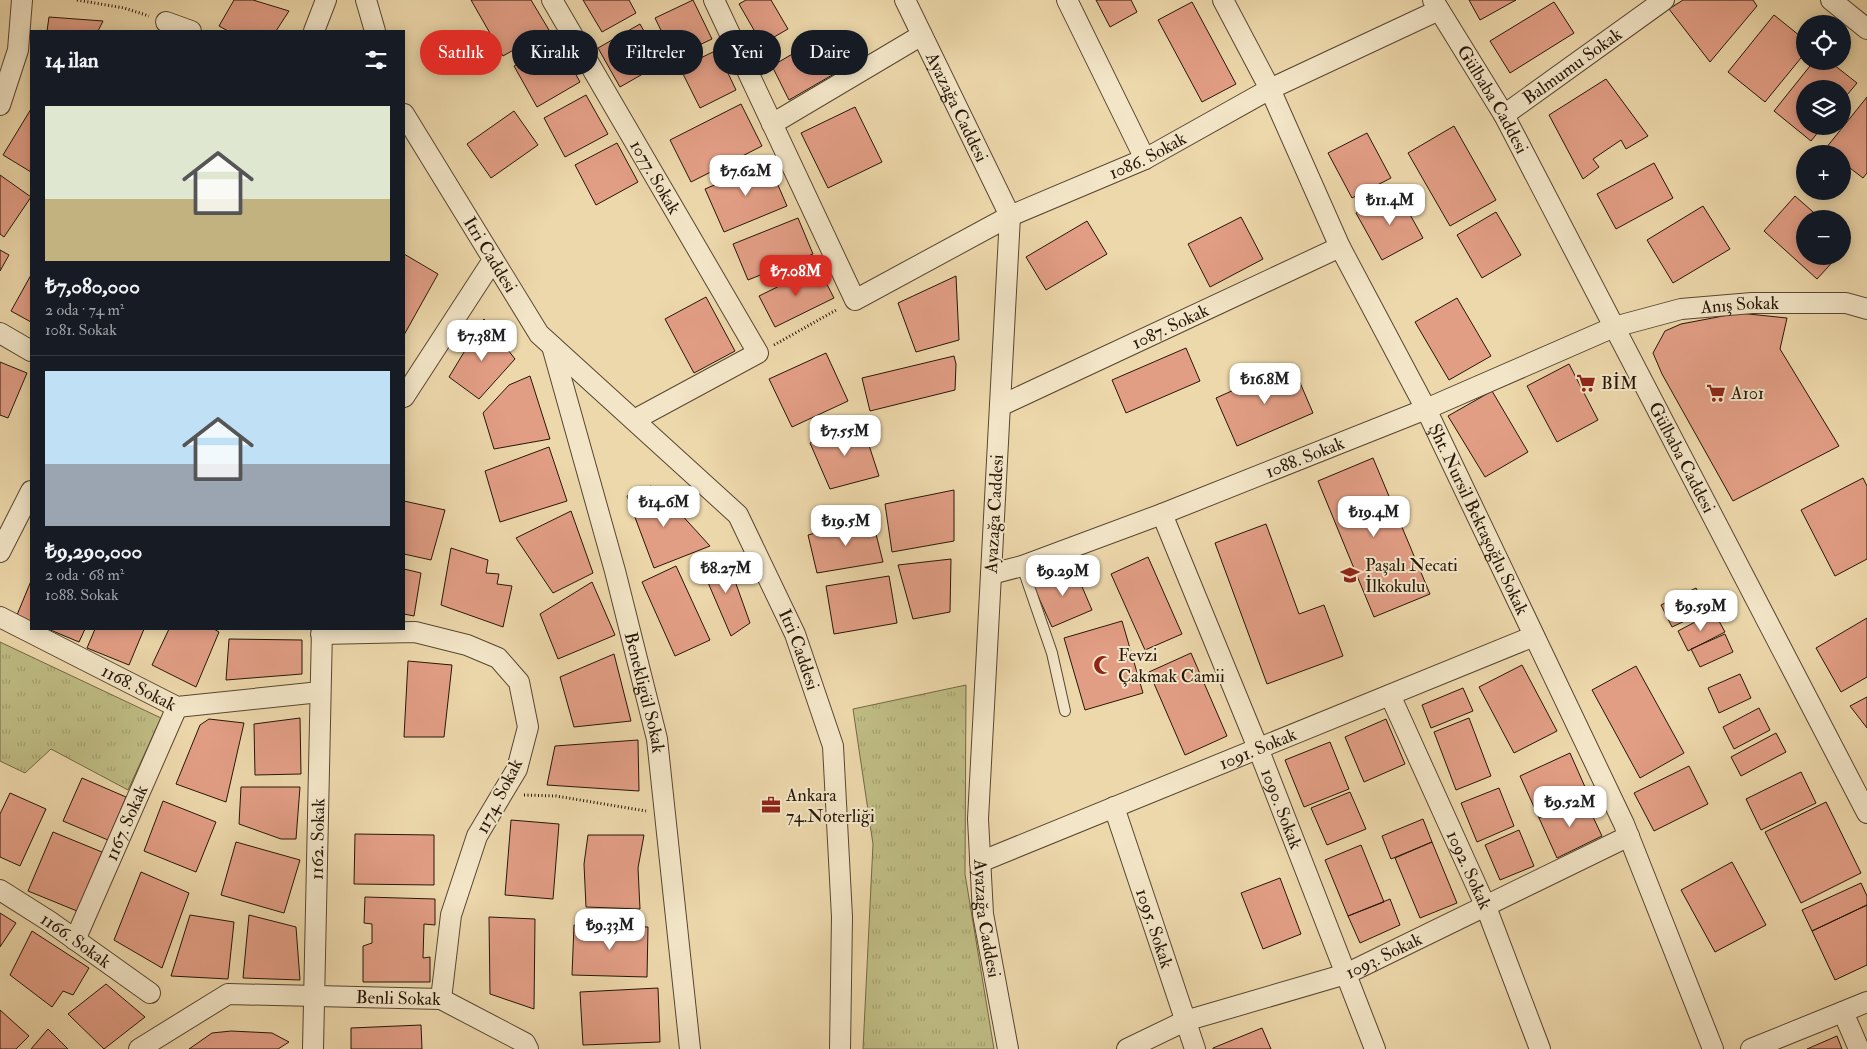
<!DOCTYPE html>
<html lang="tr">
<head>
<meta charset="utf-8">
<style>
	:root { --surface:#171b24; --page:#242831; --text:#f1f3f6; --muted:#9ea1a6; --line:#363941; --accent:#d93025 }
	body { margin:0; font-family:"IM FELL Double Pica",serif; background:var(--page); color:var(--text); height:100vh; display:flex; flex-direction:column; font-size:19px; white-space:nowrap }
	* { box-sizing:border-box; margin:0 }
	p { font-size:16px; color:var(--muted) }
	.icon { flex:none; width:28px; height:28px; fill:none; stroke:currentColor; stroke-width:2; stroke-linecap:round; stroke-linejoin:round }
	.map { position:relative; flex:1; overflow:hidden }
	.side { position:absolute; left:30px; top:30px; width:375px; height:600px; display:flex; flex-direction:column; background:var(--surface); border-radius:0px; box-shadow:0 2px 12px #0003 }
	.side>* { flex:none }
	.guide { position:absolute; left:420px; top:30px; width:475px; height:45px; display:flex; gap:10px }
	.tools { position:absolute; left:1796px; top:15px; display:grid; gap:10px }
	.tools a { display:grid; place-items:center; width:55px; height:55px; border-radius:50%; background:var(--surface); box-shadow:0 2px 12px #0003; font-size:25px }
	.price { position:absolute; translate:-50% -42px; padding:0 11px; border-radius:10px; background:#fff; color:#222; font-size:16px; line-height:32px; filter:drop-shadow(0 1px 2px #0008) }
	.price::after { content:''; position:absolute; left:50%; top:30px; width:15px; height:11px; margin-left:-8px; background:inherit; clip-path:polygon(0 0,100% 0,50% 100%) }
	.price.active { background:var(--accent); color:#fff }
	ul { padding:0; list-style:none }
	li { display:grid; align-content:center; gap:10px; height:265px; padding:0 15px }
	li+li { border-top:1px solid var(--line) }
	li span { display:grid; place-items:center; height:155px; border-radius:0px; color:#555 }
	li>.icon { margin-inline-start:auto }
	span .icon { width:90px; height:90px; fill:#fffc; stroke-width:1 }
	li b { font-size:21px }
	h2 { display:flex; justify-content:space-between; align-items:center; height:60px; padding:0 15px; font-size:21px }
	.tag { padding:0 18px; border-radius:22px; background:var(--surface); box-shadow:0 2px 12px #0003; font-size:18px; line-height:45px }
	.tag.active { background:var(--accent); color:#fff }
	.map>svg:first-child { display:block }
	.park { fill:url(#park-tufts); stroke:#726946 }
	.building { fill:#e29e85; stroke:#261608 }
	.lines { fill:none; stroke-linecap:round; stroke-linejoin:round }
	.service-casing { stroke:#584631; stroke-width:12 }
	.minor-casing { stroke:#584631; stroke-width:22 }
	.path { stroke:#261608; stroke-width:3; stroke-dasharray:1 2.5; stroke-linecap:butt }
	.service { stroke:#f3e6c8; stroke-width:10 }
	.minor { stroke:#f3e6c8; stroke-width:20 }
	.labels { text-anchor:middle; stroke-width:4; stroke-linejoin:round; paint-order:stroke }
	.street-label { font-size:18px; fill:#261608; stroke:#f3e6c8 }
	.poi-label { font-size:18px; fill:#261608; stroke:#f3e6c8; text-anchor:start }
</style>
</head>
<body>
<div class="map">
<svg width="1867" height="1049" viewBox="0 0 1867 1049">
	<defs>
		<pattern id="park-tufts" width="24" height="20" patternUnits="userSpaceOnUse" patternTransform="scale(1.25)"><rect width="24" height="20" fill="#bfbc84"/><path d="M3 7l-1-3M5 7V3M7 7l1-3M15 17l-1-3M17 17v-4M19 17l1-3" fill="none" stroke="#a4a170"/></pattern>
	</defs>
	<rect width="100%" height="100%" fill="#edd8ab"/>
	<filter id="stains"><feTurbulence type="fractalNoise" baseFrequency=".004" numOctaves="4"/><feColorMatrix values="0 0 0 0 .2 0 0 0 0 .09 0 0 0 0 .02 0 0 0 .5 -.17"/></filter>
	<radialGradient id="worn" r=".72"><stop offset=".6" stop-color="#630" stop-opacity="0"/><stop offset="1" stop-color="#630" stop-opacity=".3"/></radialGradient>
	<path class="park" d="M 0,642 L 161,718 L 128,790 L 51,749 L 25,773 L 0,761 Z
		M 966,685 L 965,874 L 994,1049 L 863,1049 L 873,844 L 853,709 Z"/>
	<path class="building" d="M 234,0 L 253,0 L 289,11 L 276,31 L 228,31 L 219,26 Z
		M 471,0 L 531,0 L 549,30 L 503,56 Z
		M 583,0 L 629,0 L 636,13 L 602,32 Z
		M 693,0 L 712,39 L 674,57 L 655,18 Z
		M 746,0 L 771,0 L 788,29 L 762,44 L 739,4 Z
		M 1096,0 L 1131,0 L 1137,12 L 1110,27 Z
		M 1469,0 L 1516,0 L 1480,20 Z
		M 1683,0 L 1753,0 L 1757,6 L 1710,62 L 1669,9 Z
		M 1192,2 L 1236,84 L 1202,102 L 1158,20 Z
		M 1554,2 L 1574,33 L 1510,73 L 1490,41 Z
		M 1774,15 L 1805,40 L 1805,53 L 1765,102 L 1728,72 Z
		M 49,17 L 103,21 L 98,31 L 47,31 Z
		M 640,24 L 662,63 L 620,87 L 598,48 Z
		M 816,40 L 834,74 L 789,100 L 772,66 Z
		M 558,42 L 580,82 L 537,107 L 514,66 Z
		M 717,50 L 736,90 L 700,108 L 680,68 Z
		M 1814,61 L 1829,61 L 1857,83 L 1842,101 L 1842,89 L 1805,89 L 1805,126 L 1823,126 L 1811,141 L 1774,111 Z
		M 1606,79 L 1648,136 L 1626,149 L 1621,140 L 1593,159 L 1599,167 L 1583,179 L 1549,115 Z
		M 586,95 L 608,134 L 565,157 L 544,118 Z
		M 1867,97 L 1867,173 L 1863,178 L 1842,162 L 1842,154 L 1833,154 L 1826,148 Z
		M 741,104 L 762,146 L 691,182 L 670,140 Z
		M 855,107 L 882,162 L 828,188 L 801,133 Z
		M 31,109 L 31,172 L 3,155 Z
		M 514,111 L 538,145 L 491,178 L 467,144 Z
		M 1454,126 L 1496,200 L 1450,226 L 1408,153 Z
		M 1367,133 L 1391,178 L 1352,198 L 1328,153 Z
		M 617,143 L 638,182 L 596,205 L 575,165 Z
		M 768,162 L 787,206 L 724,232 L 705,189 Z
		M 1654,163 L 1673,198 L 1616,229 L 1597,194 Z
		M 0,175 L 31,197 L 4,237 L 0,234 Z
		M 1397,191 L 1423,238 L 1382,260 L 1356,213 Z
		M 1795,196 L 1821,219 L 1805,219 L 1805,256 L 1838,256 L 1817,279 L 1764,231 Z
		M 1703,206 L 1730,249 L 1673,283 L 1647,240 Z
		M 1496,212 L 1521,255 L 1482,278 L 1457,235 Z
		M 1241,217 L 1263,259 L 1210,287 L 1188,244 Z
		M 798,218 L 813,254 L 748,280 L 733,244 Z
		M 1087,221 L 1107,254 L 1046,290 L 1026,257 Z
		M 0,250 L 9,255 L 0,271 Z
		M 404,254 L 438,274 L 404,335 Z
		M 818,267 L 834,298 L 775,327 L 759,296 Z
		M 31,275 L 31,322 L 11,311 Z
		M 956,276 L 959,340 L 916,352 L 898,303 Z
		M 706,297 L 735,351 L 694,373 L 665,319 Z
		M 1457,298 L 1491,356 L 1449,380 L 1415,322 Z
		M 1739,313 L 1787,318 L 1780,349 L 1839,446 L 1733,501 L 1662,374 L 1653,353 L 1665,331 L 1681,324 Z
		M 484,319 L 515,359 L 479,399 L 449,377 Z
		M 1186,348 L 1200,381 L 1126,413 L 1112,380 Z
		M 826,353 L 848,401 L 792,427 L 769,379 Z
		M 954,356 L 956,364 L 955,390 L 870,411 L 862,378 Z
		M 0,362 L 27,373 L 8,418 L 0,415 Z
		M 1292,364 L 1313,413 L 1237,446 L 1216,398 Z
		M 1569,364 L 1598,420 L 1557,442 L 1527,386 Z
		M 530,376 L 550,439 L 494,449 L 483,413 L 509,385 Z
		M 1492,391 L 1528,452 L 1485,477 L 1448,416 Z
		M 862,424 L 879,476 L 830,489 L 810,443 Z
		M 549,447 L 567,501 L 500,522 L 485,471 Z
		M 1373,458 L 1430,594 L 1374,617 L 1318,481 Z
		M 1863,478 L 1867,486 L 1867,559 L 1835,576 L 1801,510 Z
		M 651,486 L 669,501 L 710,546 L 654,568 L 627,496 Z
		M 954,490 L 954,541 L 892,552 L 885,504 Z
		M 404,501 L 445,510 L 431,560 L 404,554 Z
		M 571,511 L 593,573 L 553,593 L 516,538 Z
		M 872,518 L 883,562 L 817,573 L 808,535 Z
		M 1266,524 L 1299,614 L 1324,605 L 1343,656 L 1267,684 L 1215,543 Z
		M 451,548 L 488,560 L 486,573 L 499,574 L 497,584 L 512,586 L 503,627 L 441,605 Z
		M 715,555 L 724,563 L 735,581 L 750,623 L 731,636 L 700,564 Z
		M 1148,557 L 1182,634 L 1145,650 L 1111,574 Z
		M 951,559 L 950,612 L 913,619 L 898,565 Z
		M 676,566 L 710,640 L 675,656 L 642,582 Z
		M 1074,568 L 1092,610 L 1052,627 L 1033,585 Z
		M 404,569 L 421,573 L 414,616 L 404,614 Z
		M 889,576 L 897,623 L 834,634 L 826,586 Z
		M 31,581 L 31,622 L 17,615 Z
		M 592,582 L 615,635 L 558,659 L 540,614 Z
		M 1696,588 L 1708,610 L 1672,627 L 1661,605 Z
		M 1714,612 L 1725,632 L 1688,651 L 1678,631 Z
		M 1867,618 L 1867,677 L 1841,692 L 1816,648 Z
		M 1122,621 L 1143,693 L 1085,710 L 1064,638 Z
		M 48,629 L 85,629 L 79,642 Z
		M 95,629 L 144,629 L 129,665 L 87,648 Z
		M 169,629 L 214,629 L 219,632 L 196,687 L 152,665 Z
		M 1725,634 L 1733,652 L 1700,667 L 1691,649 Z
		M 229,639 L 302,640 L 302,674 L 226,680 Z
		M 1191,653 L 1227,736 L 1185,755 L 1149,672 Z
		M 614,654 L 631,721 L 574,727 L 560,677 Z
		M 408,661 L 452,665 L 444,737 L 404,737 Z
		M 1522,665 L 1557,731 L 1514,753 L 1479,687 Z
		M 1636,666 L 1684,753 L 1640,778 L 1592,690 Z
		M 1740,674 L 1751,698 L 1719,713 L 1708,688 Z
		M 1463,688 L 1473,711 L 1431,728 L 1422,705 Z
		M 1867,697 L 1867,728 L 1850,706 Z
		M 1759,708 L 1770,730 L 1734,749 L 1723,727 Z
		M 300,718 L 301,774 L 255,775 L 254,724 Z
		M 1469,718 L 1491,776 L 1456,790 L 1434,732 Z
		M 209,719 L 244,723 L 226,802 L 176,784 L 200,725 Z
		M 1386,719 L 1405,764 L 1364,782 L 1345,737 Z
		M 1776,733 L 1786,752 L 1741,776 L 1731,757 Z
		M 638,740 L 639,791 L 547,785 L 555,746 Z
		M 1330,742 L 1349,789 L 1304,807 L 1285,760 Z
		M 1570,753 L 1589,796 L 1539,818 L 1520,776 Z
		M 1689,766 L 1708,804 L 1654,831 L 1634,793 Z
		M 1801,772 L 1816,803 L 1761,830 L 1746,799 Z
		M 82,778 L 126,797 L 108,840 L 63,821 Z
		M 241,787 L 300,787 L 296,839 L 281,839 L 239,824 Z
		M 1499,788 L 1514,826 L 1477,842 L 1461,803 Z
		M 1350,792 L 1366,829 L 1327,845 L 1311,808 Z
		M 10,793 L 46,809 L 20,866 L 0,857 L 0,814 Z
		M 1584,798 L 1602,836 L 1557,858 L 1539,818 Z
		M 163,801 L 216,822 L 196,872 L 144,851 Z
		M 1826,802 L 1861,873 L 1801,903 L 1765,832 Z
		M 1423,819 L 1432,842 L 1391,859 L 1382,836 Z
		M 511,820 L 559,824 L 553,899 L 505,895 Z
		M 1519,830 L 1534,866 L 1500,880 L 1485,845 Z
		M 53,832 L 102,852 L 77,911 L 28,891 Z
		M 355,834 L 434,835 L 434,885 L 354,884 Z
		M 588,835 L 644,835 L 638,868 L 640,909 L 586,907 L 584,864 Z
		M 236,842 L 300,860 L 284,913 L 221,895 Z
		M 1432,842 L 1457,903 L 1420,918 L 1395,858 Z
		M 1361,845 L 1384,902 L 1348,916 L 1325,860 Z
		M 1732,862 L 1766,925 L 1715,952 L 1681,890 Z
		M 141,872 L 189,893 L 162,968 L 114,940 Z
		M 1280,878 L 1301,934 L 1263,949 L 1241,893 Z
		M 1861,883 L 1867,896 L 1867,905 L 1812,931 L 1802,910 Z
		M 365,897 L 435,899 L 435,925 L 424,924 L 423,958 L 430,957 L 430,982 L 363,982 L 363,946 L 372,943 L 372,924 L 364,923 Z
		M 1390,899 L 1400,925 L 1360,943 L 1348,916 Z
		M 1867,905 L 1867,965 L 1835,980 L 1812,931 Z
		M 0,913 L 16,923 L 0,947 Z
		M 190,915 L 234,922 L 228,979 L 171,976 Z
		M 249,915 L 296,927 L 300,980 L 243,978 Z
		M 489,917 L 535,919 L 534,1009 L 490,994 Z
		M 574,925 L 648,927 L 647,977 L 572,975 Z
		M 32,931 L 89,968 L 73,995 L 63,991 L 52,1007 L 10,975 Z
		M 106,984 L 145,1017 L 104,1049 L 68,1014 Z
		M 658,988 L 660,1042 L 583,1045 L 580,992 Z
		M 0,1010 L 29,1036 L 16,1049 L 0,1049 Z
		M 421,1025 L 422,1049 L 351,1049 L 351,1028 Z
		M 1262,1028 L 1271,1049 L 1213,1049 L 1213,1048 Z
		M 48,1029 L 68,1049 L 31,1049 Z
		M 231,1031 L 272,1033 L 289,1042 L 278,1049 L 189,1049 L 212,1033 Z
		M 1837,1036 L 1842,1049 L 1807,1049 Z"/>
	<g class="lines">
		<g class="service-casing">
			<path id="service" d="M 1022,566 L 1052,653 L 1065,711"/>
		</g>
		<g class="minor-casing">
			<g id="minor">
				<path d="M 366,0 L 375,31"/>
				<path id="s1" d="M 552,0 L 758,353 L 634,420"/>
				<path id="s2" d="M 714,0 L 855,300 L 1010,216 L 1145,159 L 1270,89 L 1439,10"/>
				<path id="s3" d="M 905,0 L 1010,216 L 978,819 L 983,914 L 1008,1049"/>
				<path d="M 1067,0 L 1145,159"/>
				<path id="s4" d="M 1223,0 L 1270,89 L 1340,247 L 1426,409 L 1624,824 L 1713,1049"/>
				<path id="s5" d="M 1433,0 L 1504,115 L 1867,813"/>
				<path d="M 1831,0 L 1867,29"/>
				<path d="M 166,22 L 191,31"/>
				<path d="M 314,31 L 326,0"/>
				<path d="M 0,105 L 18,50 L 22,0"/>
				<path id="s6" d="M 404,114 L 539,334 L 738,515 L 795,634 L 833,746 L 842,917 L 840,1049"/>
				<path id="s7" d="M 1504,115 L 1664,0"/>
				<path d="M 772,124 L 922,35"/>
				<path d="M 0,333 L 31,351"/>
				<path id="s8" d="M 552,346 L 615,571 L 657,739 L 690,1049"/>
				<path d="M 404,397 L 493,260"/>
				<path id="s9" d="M 1000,406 L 1340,247"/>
				<path id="s10" d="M 1162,514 L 1258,748 L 1375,1049"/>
				<path d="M 0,552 L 31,491"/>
				<path id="s11" d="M 991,574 L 1022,566 L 1162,514 L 1426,409 L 1614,327 L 1681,309 L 1752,303 L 1846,303 L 1867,309"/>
				<path id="s12" d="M 0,617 L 177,707 L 320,692"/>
				<path d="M 321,634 L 415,632 L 467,645 L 498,658 L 519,682 L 528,727 L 517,769 L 477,836 L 451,915 L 441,999"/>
				<path id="s13" d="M 1390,695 L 1486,907 L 1540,1049"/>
				<path id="s14" d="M 1114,807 L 1195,1049"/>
				<path id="s15" d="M 980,862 L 1534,636"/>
				<path id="s16" d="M 0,890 L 49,921 L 150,993"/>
				<path id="s17" d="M 75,940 L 177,707"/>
				<path d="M 1843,1012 L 1859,1049"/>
				<path id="s18" d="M 139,1049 L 228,994 L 441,999 L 525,1043 L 528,1049"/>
				<path id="s19" d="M 313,1049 L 322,629"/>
				<path id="s20" d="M 1127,1049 L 1185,1021 L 1346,974 L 1629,836"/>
				<path d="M 1751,1049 L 1867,1002"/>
			</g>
		</g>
		<path class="path" d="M 77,0 L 124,8 L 149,16
			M 774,345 L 838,309
			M 524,795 L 556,796 L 646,811"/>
		<use href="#service" class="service"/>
		<use href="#minor" class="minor"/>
	</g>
	<defs>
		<g id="supermarket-bare" transform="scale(1.5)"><path d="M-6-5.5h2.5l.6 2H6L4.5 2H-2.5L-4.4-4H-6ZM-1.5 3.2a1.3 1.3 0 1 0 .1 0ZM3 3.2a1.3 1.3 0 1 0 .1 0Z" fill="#8f2418" stroke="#f3e6c8" stroke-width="2.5" paint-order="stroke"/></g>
		<g id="school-bare" transform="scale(1.5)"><path d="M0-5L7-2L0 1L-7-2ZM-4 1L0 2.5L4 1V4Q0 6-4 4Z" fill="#8f2418" stroke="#f3e6c8" stroke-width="2.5" paint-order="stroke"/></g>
		<g id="mosque-bare" transform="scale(1.5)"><path d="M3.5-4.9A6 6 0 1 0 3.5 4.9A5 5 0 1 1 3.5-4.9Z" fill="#8f2418" stroke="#f3e6c8" stroke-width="2.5" paint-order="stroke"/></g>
		<g id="office-bare" transform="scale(1.5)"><path d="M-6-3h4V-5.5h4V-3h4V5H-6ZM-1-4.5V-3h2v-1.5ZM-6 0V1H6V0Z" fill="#8f2418" stroke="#f3e6c8" stroke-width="2.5" paint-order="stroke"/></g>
	</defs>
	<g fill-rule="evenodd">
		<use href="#supermarket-bare" x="1586" y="383"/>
		<use href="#supermarket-bare" x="1716" y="393"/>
		<use href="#school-bare" x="1350" y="575"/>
		<use href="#mosque-bare" x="1103" y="665"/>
		<use href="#office-bare" x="771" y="805"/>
	</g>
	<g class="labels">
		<g class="street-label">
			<text dy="6" stroke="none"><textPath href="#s7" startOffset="84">Balmumu Sokak</textPath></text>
			<text dy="6" stroke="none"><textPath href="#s5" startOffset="116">Gülbaba Caddesi</textPath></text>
			<text dy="6" stroke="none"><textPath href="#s3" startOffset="119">Ayazağa Caddesi</textPath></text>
			<text dy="6" stroke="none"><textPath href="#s2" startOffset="658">1086. Sokak</textPath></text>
			<text dy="6" stroke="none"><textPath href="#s1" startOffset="205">1077. Sokak</textPath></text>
			<text dy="6" stroke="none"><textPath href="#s6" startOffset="165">Itri Caddesi</textPath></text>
			<text dy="6" stroke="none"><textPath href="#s11" startOffset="799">Anış Sokak</textPath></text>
			<text dy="6" stroke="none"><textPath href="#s9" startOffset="188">1087. Sokak</textPath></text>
			<text dy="6" stroke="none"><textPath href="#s11" startOffset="335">1088. Sokak</textPath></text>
			<text dy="6" stroke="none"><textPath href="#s5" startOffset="521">Gülbaba Caddesi</textPath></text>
			<text transform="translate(994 514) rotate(-87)" y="6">Ayazağa Caddesi</text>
			<text dy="6" stroke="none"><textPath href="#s4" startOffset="579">Şht. Nursil Bektaşoğlu Sokak</textPath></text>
			<text dy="6" stroke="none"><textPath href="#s6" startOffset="675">Itri Caddesi</textPath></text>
			<text dy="6" stroke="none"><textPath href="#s12" startOffset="156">1168. Sokak</textPath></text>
			<text dy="6" stroke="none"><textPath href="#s8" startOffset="359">Benekligül Sokak</textPath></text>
			<text dy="6" stroke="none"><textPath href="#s15" startOffset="300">1091. Sokak</textPath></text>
			<text transform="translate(499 796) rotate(-63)" y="6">1174. Sokak</text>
			<text dy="6" stroke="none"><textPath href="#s10" startOffset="318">1090. Sokak</textPath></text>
			<text dy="6" stroke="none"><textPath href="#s17" startOffset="128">1167. Sokak</textPath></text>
			<text dy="6" stroke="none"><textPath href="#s19" startOffset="210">1162. Sokak</textPath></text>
			<text dy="6" stroke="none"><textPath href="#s13" startOffset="192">1092. Sokak</textPath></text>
			<text dy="6" stroke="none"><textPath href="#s3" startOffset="944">Ayazağa Caddesi</textPath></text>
			<text dy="6" stroke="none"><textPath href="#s14" startOffset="128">1095. Sokak</textPath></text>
			<text dy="6" stroke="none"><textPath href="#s16" startOffset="91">1166. Sokak</textPath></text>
			<text dy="6" stroke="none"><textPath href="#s20" startOffset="274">1093. Sokak</textPath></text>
			<text dy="6" stroke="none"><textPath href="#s18" startOffset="275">Benli Sokak</textPath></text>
		</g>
		<g class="poi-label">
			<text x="1601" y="389">BİM</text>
			<text x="1731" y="399">A101</text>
			<text x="1365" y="571">Paşalı Necati<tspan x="1365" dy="21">İlkokulu</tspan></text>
			<text x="1118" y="661">Fevzi<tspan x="1118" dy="21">Çakmak Camii</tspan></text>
			<text x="786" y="801">Ankara<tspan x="786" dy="21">74.Noterliği</tspan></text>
		</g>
	</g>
	<rect width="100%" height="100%" filter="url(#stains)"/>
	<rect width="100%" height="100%" fill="url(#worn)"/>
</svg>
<div class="tools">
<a><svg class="icon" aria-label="locate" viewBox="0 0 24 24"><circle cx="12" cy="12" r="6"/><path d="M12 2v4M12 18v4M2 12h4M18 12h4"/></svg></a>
<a><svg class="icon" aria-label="layers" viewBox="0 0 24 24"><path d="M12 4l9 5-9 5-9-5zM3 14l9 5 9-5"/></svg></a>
<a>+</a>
<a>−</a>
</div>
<b class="price" style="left:746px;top:197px">₺7.62M</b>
<b class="price" style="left:1390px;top:226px">₺11.4M</b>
<b class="price active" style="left:796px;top:297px">₺7.08M</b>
<b class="price" style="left:482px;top:362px">₺7.38M</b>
<b class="price" style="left:1265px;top:405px">₺16.8M</b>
<b class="price" style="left:845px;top:457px">₺7.55M</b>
<b class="price" style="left:664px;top:528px">₺14.6M</b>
<b class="price" style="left:1374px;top:538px">₺19.4M</b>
<b class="price" style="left:846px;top:547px">₺19.5M</b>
<b class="price" style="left:726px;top:594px">₺8.27M</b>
<b class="price" style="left:1063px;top:597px">₺9.29M</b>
<b class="price" style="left:1701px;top:632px">₺9.59M</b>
<b class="price" style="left:1570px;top:828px">₺9.52M</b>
<b class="price" style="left:610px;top:951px">₺9.33M</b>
<div class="guide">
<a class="tag active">Satılık</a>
<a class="tag">Kiralık</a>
<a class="tag">Filtreler</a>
<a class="tag">Yeni</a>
<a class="tag">Daire</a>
</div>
<section class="side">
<h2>14 ilan<svg class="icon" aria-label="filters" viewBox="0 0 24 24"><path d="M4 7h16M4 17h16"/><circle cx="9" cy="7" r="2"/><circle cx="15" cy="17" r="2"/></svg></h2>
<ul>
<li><span style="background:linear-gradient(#dfe7d0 60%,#c2b280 0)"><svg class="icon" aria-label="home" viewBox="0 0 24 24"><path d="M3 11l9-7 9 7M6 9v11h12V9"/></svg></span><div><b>₺7,080,000</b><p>2 oda · 74 m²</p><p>1081. Sokak</p></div></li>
<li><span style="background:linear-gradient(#bfe0f5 60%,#9aa5b1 0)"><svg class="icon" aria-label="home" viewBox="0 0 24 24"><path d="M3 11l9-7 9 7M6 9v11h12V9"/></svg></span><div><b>₺9,290,000</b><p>2 oda · 68 m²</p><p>1088. Sokak</p></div></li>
</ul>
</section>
</div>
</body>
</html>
